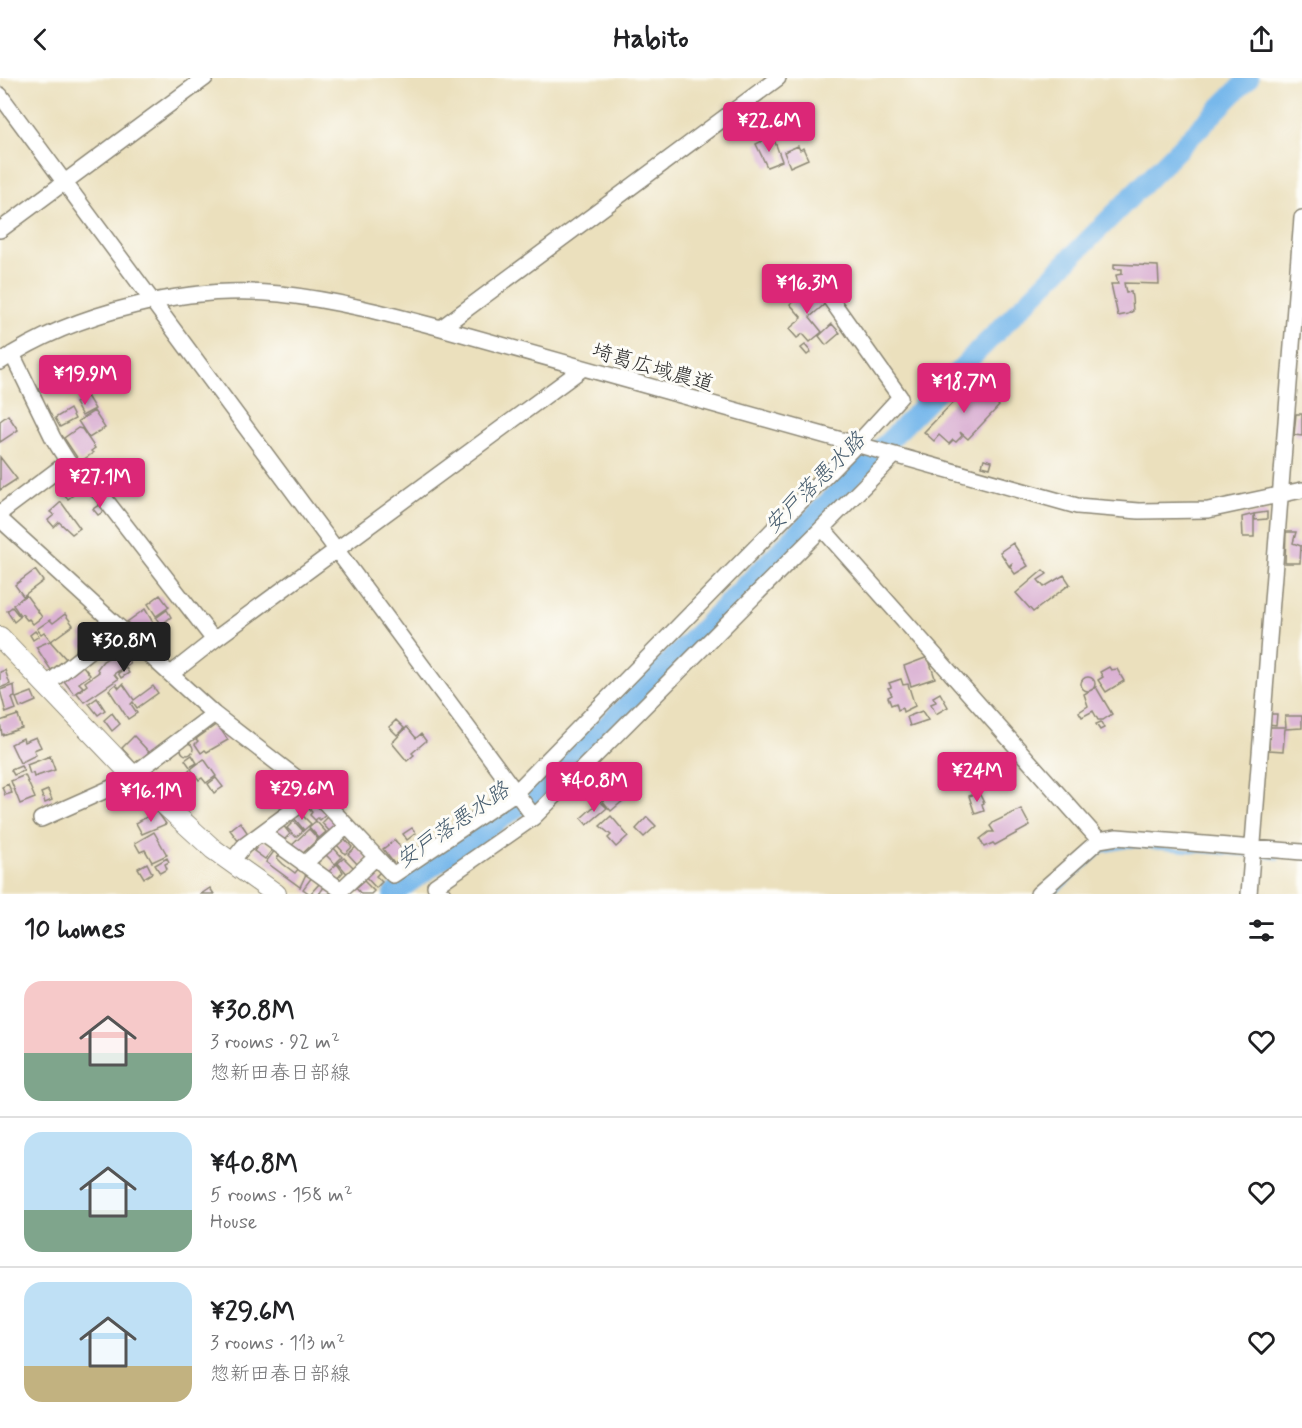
<!DOCTYPE html>
<html lang="en">
<head>
<meta charset="utf-8">
<style>
	:root { --surface:#fff; --page:#f2f2f2; --text:#202124; --muted:#757577; --line:#e0e0e0; --accent:#db2777 }
	body { margin:0; font-family:Mynerve,"Klee One",sans-serif; background:var(--page); color:var(--text); height:100vh; display:flex; flex-direction:column; font-size:22px; white-space:nowrap }
	* { box-sizing:border-box; margin:0 }
	p { font-size:20px; color:var(--muted) }
	.icon { flex:none; width:33px; height:33px; fill:none; stroke:currentColor; stroke-width:2; stroke-linecap:round; stroke-linejoin:round }
	.map { position:relative; height:816px; overflow:hidden }
	.panel { display:flex; flex-direction:column; background:var(--surface); flex:1 }
	.panel>* { flex:none }
	.price { position:absolute; translate:-50% -51px; padding:0 14px; border-radius:6px; background:var(--accent); color:#fff; font-size:20px; line-height:39px; filter:drop-shadow(0 2px 3px #0008) }
	.price::after { content:''; position:absolute; left:50%; top:36px; width:18px; height:14px; margin-left:-9px; background:inherit; clip-path:polygon(0 0,100% 0,50% 100%) }
	.price.active { background:#222; color:#fff }
	ul { padding:0; list-style:none }
	li { display:flex; align-items:center; gap:18px; height:150px; padding:0 24px }
	li+li { border-top:2px solid var(--line) }
	li span { display:grid; place-items:center; flex:none; width:168px; height:120px; border-radius:18px; color:#555 }
	li>.icon { margin-inline-start:auto }
	span .icon { width:72px; height:72px; fill:#fffc; stroke-width:1 }
	li b { font-size:26px }
	h2 { display:flex; justify-content:space-between; align-items:center; height:72px; padding:0 24px; font-size:26px }
	header { display:flex; justify-content:space-between; align-items:center; height:78px; padding:0 24px; background:var(--surface); font-size:27px; font-weight:700 }
	.map>svg:first-child { display:block }
	.lines { fill:none; stroke-linecap:round; stroke-linejoin:round }
	.stream { stroke:#77b8eb; stroke-width:3 }
	.river { stroke:#77b8eb; stroke-width:20 }
	.building { fill:#dab1d3 }
	.minor-casing { stroke:#8b8674; stroke-width:18 }
	.major-casing { stroke:#8b8674; stroke-width:22 }
	.minor { stroke:#fff; stroke-width:15 }
	.major { stroke:#fff; stroke-width:20 }
	.labels { text-anchor:middle; stroke-width:6; stroke-linejoin:round; paint-order:stroke }
	.street-label { font-size:21px; fill:#2b2b2b; stroke:#fdfcf7 }
	.water-label { font-size:22px; font-style:italic; fill:#465c6e; stroke:#fdfcf7 }
</style>
</head>
<body>
<header><svg class="icon" aria-label="back" viewBox="0 0 24 24"><path d="M15 5l-7 7 7 7"/></svg>Habito<svg class="icon" aria-label="share" viewBox="0 0 24 24"><path d="M12 15V3M7 8l5-5 5 5M5 13v7h14v-7"/></svg></header>
<div class="map">
<svg width="1302" height="816" viewBox="0 0 1302 816">
	<rect width="100%" height="100%" fill="#fdfcf7"/>
	<filter id="ink" filterUnits="userSpaceOnUse"><feTurbulence type="fractalNoise" baseFrequency=".0167" numOctaves="2"/><feDisplacementMap in="SourceGraphic" scale="12" xChannelSelector="R" yChannelSelector="G"/><feConvolveMatrix kernelMatrix="1 2 1 2 8 2 1 2 1" color-interpolation-filters="sRGB"/></filter>
	<filter id="wash" filterUnits="userSpaceOnUse"><feTurbulence type="fractalNoise" baseFrequency=".008" numOctaves="4" result="noise"/><feDisplacementMap in="SourceGraphic" scale="24" xChannelSelector="R" yChannelSelector="G"/><feGaussianBlur stdDeviation="1.35" result="paint"/><feColorMatrix in="noise" values="0 0 0 0 0 0 0 0 0 0 0 0 0 0 0 0 0 1.4 0 .05"/><feComposite in="paint" operator="in"/></filter>
	<g filter="url(#wash)">
		<rect width="100%" height="100%" fill="#ebe0bd"/>
		<g class="lines">
			<path class="stream" d="M 1258,778 L 1278,780
				M 1054,816 L 1103,773 L 1130,768 L 1248,777"/>
			<path class="river" d="M 393,816 L 541,713 L 1249,0"/>
		</g>
		<g id="blocks">
			<path class="building" d="M 793,41 L 797,50 L 778,59 L 773,50 Z
				M 764,62 L 775,64 L 782,83 L 767,89 L 756,66 Z
				M 798,68 L 800,72 L 803,70 L 808,81 L 790,89 L 784,74 Z
				M 1114,186 L 1158,188 L 1159,206 L 1124,205 L 1126,215 L 1131,214 L 1132,220 L 1133,233 L 1128,236 L 1118,238 L 1111,206 L 1118,206 L 1116,197 L 1122,196 L 1122,191 L 1114,191 Z
				M 807,212 L 810,217 L 815,212 L 826,225 L 810,239 L 822,254 L 810,264 L 803,256 L 797,260 L 789,251 L 802,240 L 790,226 Z
				M 832,246 L 840,255 L 826,267 L 819,258 Z
				M 805,267 L 811,274 L 807,277 L 801,270 Z
				M 977,300 L 992,314 L 992,319 L 999,328 L 968,361 L 960,354 L 962,358 L 956,364 L 953,362 L 949,366 L 939,357 L 934,363 L 924,354 Z
				M 87,318 L 95,331 L 82,338 L 75,325 Z
				M 70,331 L 75,341 L 60,349 L 55,340 Z
				M 94,333 L 105,350 L 89,360 L 78,343 Z
				M 1296,336 L 1302,336 L 1302,358 L 1294,357 Z
				M 8,337 L 18,352 L 0,364 L 0,343 Z
				M 78,350 L 82,351 L 95,370 L 91,373 L 93,375 L 80,384 L 64,360 Z
				M 0,379 L 17,401 L 0,412 Z
				M 984,381 L 992,383 L 990,390 L 982,388 Z
				M 96,386 L 105,396 L 98,403 L 88,393 Z
				M 70,395 L 82,410 L 68,421 L 56,406 Z
				M 61,424 L 80,450 L 72,456 L 59,444 L 54,449 L 48,442 L 54,437 L 50,434 Z
				M 102,425 L 107,431 L 98,437 L 93,431 Z
				M 1267,434 L 1267,441 L 1255,442 L 1254,436 Z
				M 1254,436 L 1254,459 L 1243,459 L 1242,439 Z
				M 1286,454 L 1296,454 L 1293,465 L 1301,468 L 1300,485 L 1285,485 Z
				M 1013,465 L 1028,488 L 1015,496 L 1010,489 L 1012,485 L 1009,488 L 1000,474 Z
				M 35,492 L 43,503 L 23,518 L 15,507 Z
				M 1043,492 L 1047,496 L 1038,502 L 1044,509 L 1064,497 L 1070,506 L 1033,534 L 1016,515 Z
				M 26,517 L 42,539 L 33,546 L 29,541 L 27,542 L 22,536 L 20,537 L 13,527 Z
				M 160,517 L 169,529 L 156,538 L 148,526 Z
				M 12,529 L 20,539 L 14,544 L 7,533 Z
				M 145,531 L 157,551 L 144,561 L 134,548 L 132,550 L 127,544 Z
				M 167,532 L 171,539 L 161,547 L 156,540 Z
				M 65,536 L 73,547 L 51,563 L 44,554 L 41,556 L 37,551 L 50,542 L 53,545 Z
				M 35,553 L 39,558 L 33,562 L 30,557 Z
				M 85,553 L 93,563 L 82,571 L 78,565 L 83,561 L 80,557 Z
				M 50,563 L 66,581 L 51,592 L 36,569 Z
				M 121,572 L 130,585 L 114,596 L 118,601 L 84,624 L 77,615 L 87,607 L 85,604 L 99,594 L 97,591 L 103,583 Z
				M 928,579 L 935,600 L 911,608 L 904,588 Z
				M 80,584 L 90,597 L 79,605 L 83,609 L 74,616 L 61,599 Z
				M 1109,589 L 1111,592 L 1117,591 L 1124,603 L 1106,614 L 1098,602 L 1103,599 L 1100,594 Z
				M 126,590 L 129,595 L 121,600 L 118,595 Z
				M 5,592 L 10,606 L 0,610 L 0,594 Z
				M1081 606a7 7 0 1 1 14 0a7 7 0 1 1-14 0Z
				M 901,601 L 903,607 L 908,606 L 915,628 L 903,634 L 902,630 L 898,632 L 896,625 L 891,627 L 888,619 L 892,617 L 888,610 L 891,609 L 889,605 Z
				M 116,606 L 119,610 L 123,606 L 134,622 L 153,608 L 158,615 L 137,630 L 133,624 L 131,626 L 137,635 L 128,641 L 109,612 Z
				M 14,607 L 15,619 L 12,620 L 16,631 L 6,635 L 0,612 Z
				M 1096,609 L 1112,636 L 1103,642 L 1098,642 L 1093,633 L 1082,639 L 1079,634 L 1088,628 L 1084,616 Z
				M 32,614 L 36,623 L 20,630 L 16,620 Z
				M 940,615 L 948,629 L 936,636 L 931,626 L 936,624 L 933,619 Z
				M 97,620 L 105,632 L 98,637 L 89,626 Z
				M 922,633 L 928,642 L 910,648 L 907,639 Z
				M 112,635 L 120,646 L 112,653 L 104,642 Z
				M 1269,636 L 1277,636 L 1276,647 L 1268,646 Z
				M 18,637 L 22,650 L 2,657 L 0,643 Z
				M 1285,638 L 1302,638 L 1302,650 L 1285,651 L 1283,673 L 1269,672 L 1269,649 L 1286,649 Z
				M 396,642 L 404,650 L 397,657 L 389,649 Z
				M 1101,644 L 1104,650 L 1100,652 L 1096,646 Z
				M 217,646 L 228,662 L 207,674 L 205,672 L 201,675 L 195,666 L 198,663 L 196,661 Z
				M 407,649 L 416,660 L 421,656 L 426,663 L 412,675 L 414,677 L 407,683 L 392,665 Z
				M 134,658 L 149,674 L 136,686 L 122,670 Z
				M 36,659 L 41,669 L 34,672 L 36,677 L 20,685 L 11,666 L 23,660 L 24,664 Z
				M181 671a6 6 0 1 1 12 0a6 6 0 1 1-12 0Z
				M 192,677 L 197,685 L 190,689 L 185,682 Z
				M 50,678 L 55,692 L 34,699 L 33,695 L 30,696 L 27,687 Z
				M 204,681 L 216,698 L 206,705 L 202,700 L 199,702 L 191,691 Z
				M 21,688 L 24,693 L 14,697 L 11,692 Z
				M 189,692 L 193,698 L 188,702 L 184,696 Z
				M 25,697 L 35,720 L 20,726 L 11,703 Z
				M 1001,698 L 1007,707 L 1003,709 L 997,701 Z
				M 216,700 L 223,709 L 214,715 L 208,706 Z
				M 622,705 L 631,716 L 611,733 L 602,722 Z
				M 8,706 L 12,715 L 5,717 L 2,709 Z
				M 179,706 L 187,714 L 179,721 L 174,710 Z
				M 48,712 L 52,722 L 45,725 L 41,715 Z
				M 979,715 L 984,725 L 982,726 L 984,733 L 975,736 L 969,718 Z
				M 600,723 L 607,730 L 587,747 L 581,740 Z
				M 317,724 L 328,735 L 320,742 L 318,740 L 315,742 L 310,737 L 312,734 L 309,731 Z
				M 1021,731 L 1030,748 L 995,767 L 993,765 L 984,769 L 980,761 L 989,754 L 994,754 L 990,748 L 994,744 Z
				M 157,733 L 166,746 L 142,756 L 136,745 Z
				M 300,735 L 311,746 L 304,752 L 294,740 Z
				M 331,736 L 341,747 L 331,755 L 322,745 Z
				M 611,738 L 628,758 L 616,769 L 608,760 L 611,757 L 600,748 Z
				M 647,739 L 656,748 L 644,759 L 636,751 Z
				M 294,743 L 303,753 L 296,759 L 287,750 Z
				M 316,743 L 326,754 L 319,760 L 309,749 Z
				M 240,744 L 249,757 L 239,764 L 230,752 Z
				M 282,746 L 290,756 L 281,765 L 272,755 Z
				M 412,750 L 416,755 L 407,762 L 403,756 Z
				M 309,751 L 318,761 L 300,778 L 291,768 Z
				M 154,754 L 167,777 L 152,784 L 145,772 L 140,774 L 135,765 Z
				M 343,759 L 352,769 L 345,776 L 336,766 Z
				M 262,762 L 273,771 L 265,781 L 254,773 Z
				M 395,762 L 407,778 L 395,787 L 383,771 Z
				M 332,768 L 342,779 L 335,786 L 324,775 Z
				M 356,769 L 367,780 L 359,788 L 348,776 Z
				M 275,772 L 280,776 L 277,780 L 283,786 L 295,795 L 299,790 L 306,796 L 300,809 L 266,784 Z
				M 167,780 L 169,784 L 165,786 L 167,791 L 160,795 L 155,787 Z
				M 344,780 L 356,792 L 349,798 L 338,785 Z
				M 147,785 L 152,795 L 144,800 L 138,790 Z
				M 337,786 L 343,794 L 336,802 L 328,794 Z
				M 375,789 L 380,794 L 376,798 L 382,804 L 376,810 L 365,798 Z
				M 312,799 L 320,805 L 310,816 L 303,811 Z
				M 364,803 L 374,813 L 371,816 L 361,816 L 356,810 Z
				M 324,809 L 333,816 L 319,816 Z
				M 210,810 L 214,816 L 201,816 Z"/>
		</g>
	</g>
	<g filter="url(#ink)">
		<use href="#blocks" fill-opacity="0" stroke="#8b8674" stroke-width="1.5"/>
		<g class="lines">
			<g class="minor-casing">
				<path id="minor" d="M 0,17 L 534,739
					M 0,152 L 205,0
					M 441,250 L 778,0
					M 12,276 L 53,360 L 68,384 L 101,416 L 214,562 L 582,291
					M 0,284 C 74,234 191,206 280,216 C 335,222 388,236 441,250 L 1077,428 L 1139,433 L 1208,432 L 1302,412
					M 0,435 L 68,384
					M 0,441 L 214,636 L 316,715 L 393,797 L 516,714 L 856,367 L 900,319 L 829,219
					M 822,450 L 1099,762
					M 171,596 L 214,562
					M 46,607 L 119,549
					M 41,741 L 122,705 L 214,636
					M 262,755 L 341,812 L 376,779
					M 232,783 L 244,768 L 316,715
					M 304,786 L 347,748
					M 443,816 L 435,808 L 534,739 L 894,378
					M 1038,816 L 1099,762 L 1117,759 L 1302,774
					M 1249,816 L 1302,140"/>
			</g>
			<g class="major-casing">
				<path id="major" d="M 0,559 L 132,697 L 213,771 L 276,816"/>
			</g>
			<use href="#minor" class="minor"/>
			<use href="#major" class="major"/>
		</g>
	</g>
	<g class="labels">
		<g class="street-label">
			<text transform="translate(653 289) rotate(16)" y="7">埼葛広域農道</text>
		</g>
		<g class="water-label">
			<text transform="translate(814 404) rotate(-45)" y="8">安戸落悪水路</text>
			<text transform="translate(452 746) rotate(-35)" y="8">安戸落悪水路</text>
		</g>
	</g>
</svg>
<b class="price" style="left:769px;top:75px">¥22.6M</b>
<b class="price" style="left:807px;top:237px">¥16.3M</b>
<b class="price" style="left:85px;top:328px">¥19.9M</b>
<b class="price" style="left:964px;top:336px">¥18.7M</b>
<b class="price" style="left:100px;top:431px">¥27.1M</b>
<b class="price active" style="left:124px;top:595px">¥30.8M</b>
<b class="price" style="left:977px;top:725px">¥24M</b>
<b class="price" style="left:594px;top:735px">¥40.8M</b>
<b class="price" style="left:302px;top:743px">¥29.6M</b>
<b class="price" style="left:151px;top:745px">¥16.1M</b>
</div>
<section class="panel">
<h2>10 homes<svg class="icon" aria-label="filters" viewBox="0 0 24 24"><path d="M4 7h16M4 17h16"/><circle cx="9" cy="7" r="2"/><circle cx="15" cy="17" r="2"/></svg></h2>
<ul>
<li><span style="background:linear-gradient(#f6c9c9 60%,#7fa58c 0)"><svg class="icon" aria-label="home" viewBox="0 0 24 24"><path d="M3 11l9-7 9 7M6 9v11h12V9"/></svg></span><div><b>¥30.8M</b><p>3 rooms · 92 m²</p><p>惣新田春日部線</p></div><svg class="icon" aria-label="heart" viewBox="0 0 24 24"><path d="M12 20l-8-8c-3-5 5-10 8-4 3-6 11-1 8 4z"/></svg></li>
<li><span style="background:linear-gradient(#bfe0f5 65%,#7fa58c 0)"><svg class="icon" aria-label="home" viewBox="0 0 24 24"><path d="M3 11l9-7 9 7M6 9v11h12V9"/></svg></span><div><b>¥40.8M</b><p>5 rooms · 158 m²</p><p>House</p></div><svg class="icon" aria-label="heart" viewBox="0 0 24 24"><path d="M12 20l-8-8c-3-5 5-10 8-4 3-6 11-1 8 4z"/></svg></li>
<li><span style="background:linear-gradient(#bfe0f5 70%,#c2b280 0)"><svg class="icon" aria-label="home" viewBox="0 0 24 24"><path d="M3 11l9-7 9 7M6 9v11h12V9"/></svg></span><div><b>¥29.6M</b><p>3 rooms · 113 m²</p><p>惣新田春日部線</p></div><svg class="icon" aria-label="heart" viewBox="0 0 24 24"><path d="M12 20l-8-8c-3-5 5-10 8-4 3-6 11-1 8 4z"/></svg></li>
</ul>
</section>
</body>
</html>
